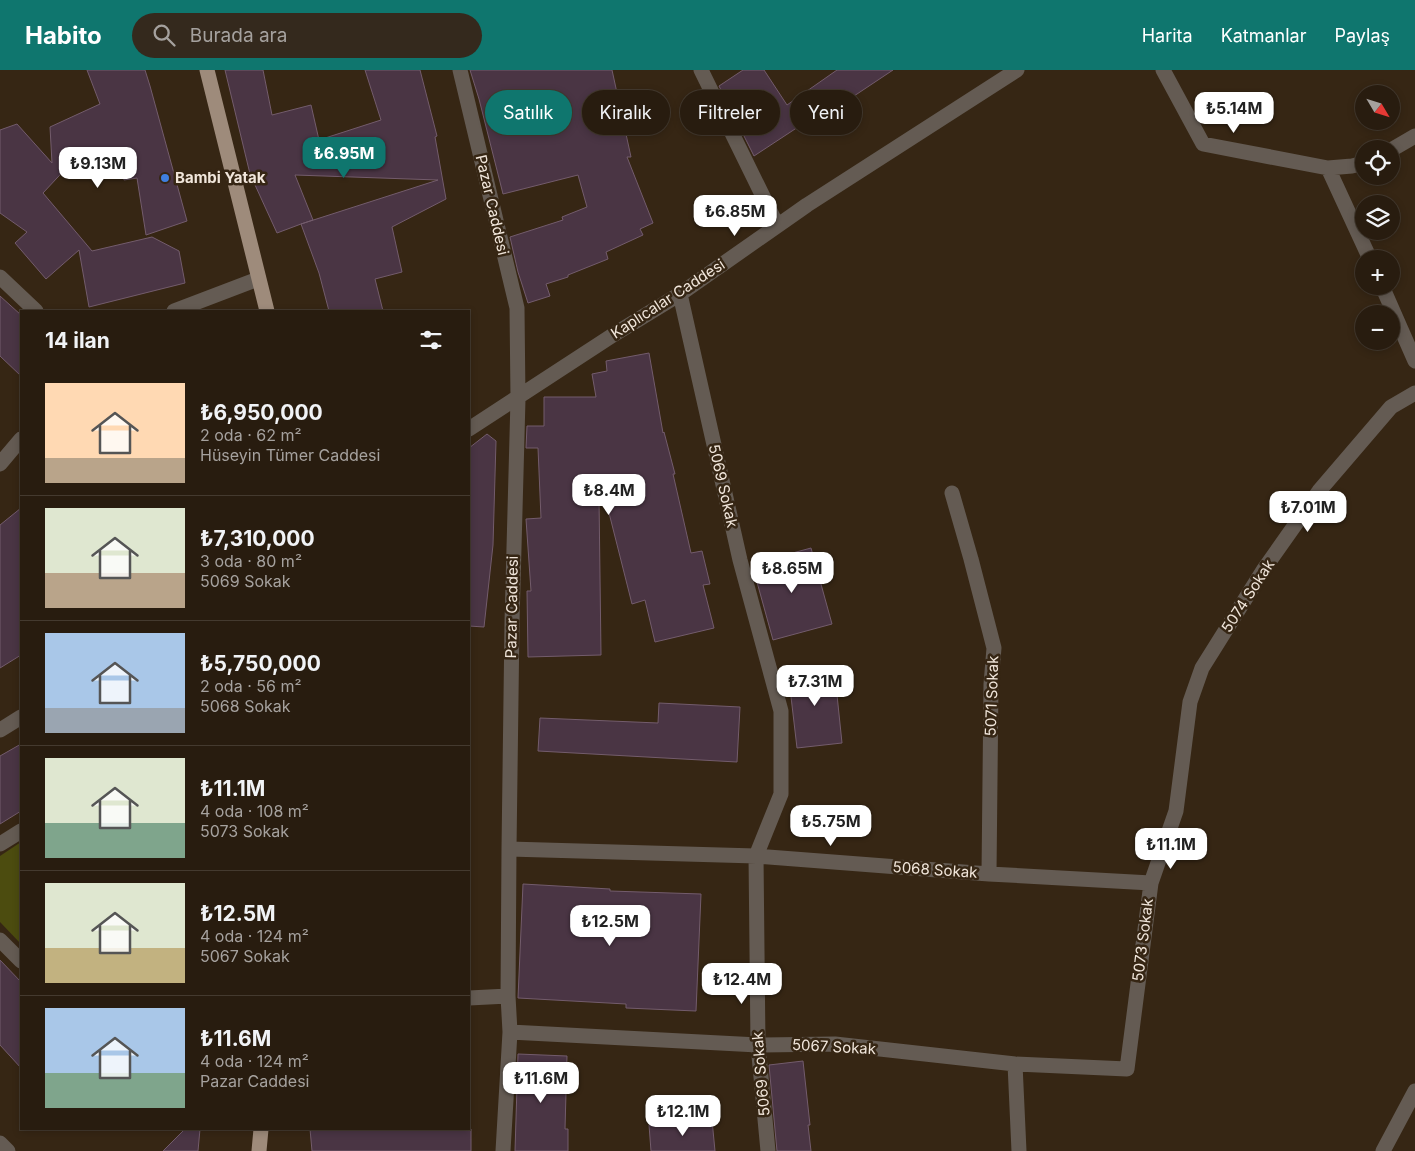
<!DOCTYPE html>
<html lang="tr">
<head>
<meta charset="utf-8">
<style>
	:root { --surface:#281c0f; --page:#34291d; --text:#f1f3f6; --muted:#a5a19e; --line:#443a2f; --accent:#0f766e }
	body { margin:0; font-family:Inter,sans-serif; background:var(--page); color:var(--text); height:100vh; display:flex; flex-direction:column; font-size:19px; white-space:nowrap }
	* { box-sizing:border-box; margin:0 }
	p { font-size:16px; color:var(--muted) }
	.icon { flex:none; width:28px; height:28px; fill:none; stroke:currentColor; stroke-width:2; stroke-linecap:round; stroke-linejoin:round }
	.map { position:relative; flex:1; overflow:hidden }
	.sheet { position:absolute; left:20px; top:240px; width:450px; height:820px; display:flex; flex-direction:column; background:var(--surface); border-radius:0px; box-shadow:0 2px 8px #0003,0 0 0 1px var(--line) }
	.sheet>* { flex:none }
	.guide { position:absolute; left:485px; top:20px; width:475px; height:45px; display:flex; gap:10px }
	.needle { width:32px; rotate:128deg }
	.tools { position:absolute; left:1355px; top:15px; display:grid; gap:10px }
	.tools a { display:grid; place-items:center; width:45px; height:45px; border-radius:50%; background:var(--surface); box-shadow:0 2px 8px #0003,0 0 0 1px var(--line); font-size:25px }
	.price { position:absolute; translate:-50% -42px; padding:0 11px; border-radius:10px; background:#fff; color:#222; font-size:16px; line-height:32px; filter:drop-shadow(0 1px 2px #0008) }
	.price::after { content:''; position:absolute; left:50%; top:30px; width:15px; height:11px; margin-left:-8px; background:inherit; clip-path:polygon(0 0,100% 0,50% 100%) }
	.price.selected { background:var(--accent); color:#fff }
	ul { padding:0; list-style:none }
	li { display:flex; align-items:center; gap:15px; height:125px; padding:0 25px }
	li+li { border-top:1px solid var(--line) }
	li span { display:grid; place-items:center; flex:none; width:140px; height:100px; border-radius:0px; color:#555 }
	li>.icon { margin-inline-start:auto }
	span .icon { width:60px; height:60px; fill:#fffc; stroke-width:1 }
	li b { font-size:21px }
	h2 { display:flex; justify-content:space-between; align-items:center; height:60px; padding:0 25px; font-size:21px }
	.chip { padding:0 18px; border-radius:22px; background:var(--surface); box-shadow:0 2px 8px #0003,0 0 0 1px var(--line); font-size:18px; line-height:45px }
	.chip.selected { background:var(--accent); color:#fff }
	header { display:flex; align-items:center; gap:30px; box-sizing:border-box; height:70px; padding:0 25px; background:var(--accent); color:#fff }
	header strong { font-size:24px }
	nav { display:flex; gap:28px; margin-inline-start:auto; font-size:18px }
	.search { width:350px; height:45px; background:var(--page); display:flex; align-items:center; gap:12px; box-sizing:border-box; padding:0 18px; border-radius:28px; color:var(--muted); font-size:19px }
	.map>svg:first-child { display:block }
	.green { fill:#4c4c0f }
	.building { fill:#4a3544; stroke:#735c6c; fill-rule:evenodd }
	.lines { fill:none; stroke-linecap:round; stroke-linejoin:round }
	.minor { stroke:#645b53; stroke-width:15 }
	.major { stroke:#9e8b7b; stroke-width:15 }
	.shop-dot { fill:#3f7fe0; stroke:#362614; stroke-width:2 }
	.labels { text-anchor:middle; stroke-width:5; stroke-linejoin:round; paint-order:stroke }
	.poi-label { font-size:15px; font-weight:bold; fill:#f1e6db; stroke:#362614; text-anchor:start }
	.street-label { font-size:15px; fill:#f1e6db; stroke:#362614 }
</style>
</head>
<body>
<header>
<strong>Habito</strong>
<div class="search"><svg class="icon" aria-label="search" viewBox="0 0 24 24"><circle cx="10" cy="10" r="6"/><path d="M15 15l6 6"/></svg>Burada ara</div>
<nav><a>Harita</a><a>Katmanlar</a><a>Paylaş</a></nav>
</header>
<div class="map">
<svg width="1415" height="1081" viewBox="0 0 1415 1081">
	<rect width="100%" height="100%" fill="#362614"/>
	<path class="green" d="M 21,772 L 21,874 L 0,852 L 0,786 Z"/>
	<path class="building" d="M 87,0 L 145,0 L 150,16 L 187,151 L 146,165 L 137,108 L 124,110 L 120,90 L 84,100 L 71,93 L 43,123 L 92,181 L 152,167 L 179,181 L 185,213 L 89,237 L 79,180 L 46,209 L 15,173 L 27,162 L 0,143 L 0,60 L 17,54 L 52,93 L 50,57 L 100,34 Z
		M 225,0 L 263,0 L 272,45 L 311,35 L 319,70 L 381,50 L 365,0 L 420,0 L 437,66 L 435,67 L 446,129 L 392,157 L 402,202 L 375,209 L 383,241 L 329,241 L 319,203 L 301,154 L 277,163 L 250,104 ZM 295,105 L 438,110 L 301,154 L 313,150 Z
		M 470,0 L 612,0 L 631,87 L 627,87 L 653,153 L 640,159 L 643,165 L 606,182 L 608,189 L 568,205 L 568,207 L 546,214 L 550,226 L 528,233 L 518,202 L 510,167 L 563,150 L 562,147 L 587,137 L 578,105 L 503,124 L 479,29 Z
		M 743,0 L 764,0 L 787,35 L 837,0 L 893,0 L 836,38 L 833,34 L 754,86 L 743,64 L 745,63 L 734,46 L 719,16 Z
		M 0,226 L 21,245 L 21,306 L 0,286 Z
		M 649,283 L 663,363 L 664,362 L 675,404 L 673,404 L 691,483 L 702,481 L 710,514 L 703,515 L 714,558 L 655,572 L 645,530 L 632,534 L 605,427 L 599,428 L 601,585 L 528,587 L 527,521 L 531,521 L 526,449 L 541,448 L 538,378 L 526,378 L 527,356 L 544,356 L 544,327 L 596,327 L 592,304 L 607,301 L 606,291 Z
		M 487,364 L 496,371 L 493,475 L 484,557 L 469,556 L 469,378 Z
		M 21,438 L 21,585 L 0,598 L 0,455 Z
		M 811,478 L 832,554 L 773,570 L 752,494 Z
		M 834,596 L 842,673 L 797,678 L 788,601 Z
		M 659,633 L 740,637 L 737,692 L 538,681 L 540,648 L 658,653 Z
		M 21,674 L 21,741 L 0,754 L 0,686 Z
		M 523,814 L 610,819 L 610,821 L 701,824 L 696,941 L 626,938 L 626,934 L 518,928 Z
		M 0,890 L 21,912 L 21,998 L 0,975 Z
		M 518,984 L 567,986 L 565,1059 L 568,1059 L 568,1081 L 515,1081 Z
		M 803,991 L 810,1055 L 808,1055 L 811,1081 L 777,1081 L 769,995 Z
		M 712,1050 L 715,1081 L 651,1081 L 649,1055 Z
		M 185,1059 L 200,1059 L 198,1081 L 163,1081 Z
		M 310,1059 L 471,1059 L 471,1081 L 312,1081 Z"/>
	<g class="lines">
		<path class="minor" d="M 460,0 L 517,238 L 518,329 L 512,552 L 509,779 L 508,926 L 510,962 L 503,1081
			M 701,0 L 777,155
			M 1163,0 L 1203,74 L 1328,98 L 1352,96 L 1364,93
			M 1391,80 L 1415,66
			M 1328,98 L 1370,189
			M 0,207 L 36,241
			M 1382,216 L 1415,291
			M 680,224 L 740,490 L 781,641 L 781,724 L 756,786 L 758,975 L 768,1081
			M 174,241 L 258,209
			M 469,359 L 613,265 L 680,224 L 807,135 L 1017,0
			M 0,394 L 21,369
			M 952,423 L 971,489 L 994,578 L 991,614 L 989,804
			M 0,660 L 21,647
			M 0,774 L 21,761
			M 509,779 L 756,786 L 989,804 L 1151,813
			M 0,870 L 21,891
			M 469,928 L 508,926
			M 510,962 L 758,975 L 835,974 L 1015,994 L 1127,999 L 1151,813 L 1176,741 L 1190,632 L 1202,598 L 1264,499 L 1319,421 L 1391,337 L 1415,323
			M 1015,994 L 1019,1081
			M 0,1073 L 8,1081
			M 1383,1081 L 1415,1021"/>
		<path class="major" d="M 207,0 L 267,241
			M 259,1081 L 261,1059"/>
	</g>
	<circle class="shop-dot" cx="165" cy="108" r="5"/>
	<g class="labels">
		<g class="poi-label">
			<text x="175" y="113">Bambi Yatak</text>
		</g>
		<g class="street-label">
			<text transform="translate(492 135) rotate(77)" y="5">Pazar Caddesi</text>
			<text transform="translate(668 229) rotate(-33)" y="5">Kaplıcalar Caddesi</text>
			<text transform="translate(723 416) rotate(77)" y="5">5069 Sokak</text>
			<text transform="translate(1248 526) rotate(-57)" y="5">5074 Sokak</text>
			<text transform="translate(512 537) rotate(-89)" y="5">Pazar Caddesi</text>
			<text transform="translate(992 626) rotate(-88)" y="5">5071 Sokak</text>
			<text transform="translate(935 800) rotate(4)" y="5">5068 Sokak</text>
			<text transform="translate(1143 870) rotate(-83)" y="5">5073 Sokak</text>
			<text transform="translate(834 977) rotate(3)" y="5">5067 Sokak</text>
			<text transform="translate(761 1004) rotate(-95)" y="5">5069 Sokak</text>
		</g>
	</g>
</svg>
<div class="tools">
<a><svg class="needle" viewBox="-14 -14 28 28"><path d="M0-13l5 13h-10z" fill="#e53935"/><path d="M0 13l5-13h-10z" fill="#a5a19e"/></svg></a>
<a><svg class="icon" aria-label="locate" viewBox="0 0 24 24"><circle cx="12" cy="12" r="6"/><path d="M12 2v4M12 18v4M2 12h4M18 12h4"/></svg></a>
<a><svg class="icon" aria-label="layers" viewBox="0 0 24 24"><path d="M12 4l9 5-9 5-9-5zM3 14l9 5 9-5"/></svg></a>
<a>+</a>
<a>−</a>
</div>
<b class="price" style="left:1234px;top:64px">₺5.14M</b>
<b class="price selected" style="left:344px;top:109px">₺6.95M</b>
<b class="price" style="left:98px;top:119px">₺9.13M</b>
<b class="price" style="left:735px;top:167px">₺6.85M</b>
<b class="price" style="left:609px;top:446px">₺8.4M</b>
<b class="price" style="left:1308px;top:463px">₺7.01M</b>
<b class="price" style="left:792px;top:524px">₺8.65M</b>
<b class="price" style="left:815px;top:637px">₺7.31M</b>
<b class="price" style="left:831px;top:777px">₺5.75M</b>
<b class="price" style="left:1171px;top:800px">₺11.1M</b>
<b class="price" style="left:610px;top:877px">₺12.5M</b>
<b class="price" style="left:742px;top:935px">₺12.4M</b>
<b class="price" style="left:541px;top:1034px">₺11.6M</b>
<b class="price" style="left:683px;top:1067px">₺12.1M</b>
<div class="guide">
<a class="chip selected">Satılık</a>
<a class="chip">Kiralık</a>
<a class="chip">Filtreler</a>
<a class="chip">Yeni</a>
</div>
<section class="sheet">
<h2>14 ilan<svg class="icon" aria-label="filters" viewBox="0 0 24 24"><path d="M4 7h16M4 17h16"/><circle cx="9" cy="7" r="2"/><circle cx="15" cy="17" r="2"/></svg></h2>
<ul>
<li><span style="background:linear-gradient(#ffd9b3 75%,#b9a48a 0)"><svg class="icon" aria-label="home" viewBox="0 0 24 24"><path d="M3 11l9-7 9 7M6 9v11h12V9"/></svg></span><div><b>₺6,950,000</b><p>2 oda · 62 m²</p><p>Hüseyin Tümer Caddesi</p></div></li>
<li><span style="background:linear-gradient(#dfe7d0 65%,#b9a48a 0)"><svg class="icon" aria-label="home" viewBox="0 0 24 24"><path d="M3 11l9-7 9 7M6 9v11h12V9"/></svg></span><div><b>₺7,310,000</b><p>3 oda · 80 m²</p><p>5069 Sokak</p></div></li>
<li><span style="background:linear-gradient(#a9c7e8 75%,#9aa5b1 0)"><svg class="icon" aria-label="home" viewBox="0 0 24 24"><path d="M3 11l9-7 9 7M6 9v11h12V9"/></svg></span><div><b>₺5,750,000</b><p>2 oda · 56 m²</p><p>5068 Sokak</p></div></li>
<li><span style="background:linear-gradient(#dfe7d0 65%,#7fa58c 0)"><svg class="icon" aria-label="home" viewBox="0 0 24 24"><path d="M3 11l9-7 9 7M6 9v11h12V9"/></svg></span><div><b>₺11.1M</b><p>4 oda · 108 m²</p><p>5073 Sokak</p></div></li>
<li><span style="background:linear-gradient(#dfe7d0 65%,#c2b280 0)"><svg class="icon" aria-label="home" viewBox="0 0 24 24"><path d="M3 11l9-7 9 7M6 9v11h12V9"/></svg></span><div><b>₺12.5M</b><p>4 oda · 124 m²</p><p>5067 Sokak</p></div></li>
<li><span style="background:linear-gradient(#a9c7e8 65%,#7fa58c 0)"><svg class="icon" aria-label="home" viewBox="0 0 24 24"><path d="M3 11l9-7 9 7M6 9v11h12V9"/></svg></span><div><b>₺11.6M</b><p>4 oda · 124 m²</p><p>Pazar Caddesi</p></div></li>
</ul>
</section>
</div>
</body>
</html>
